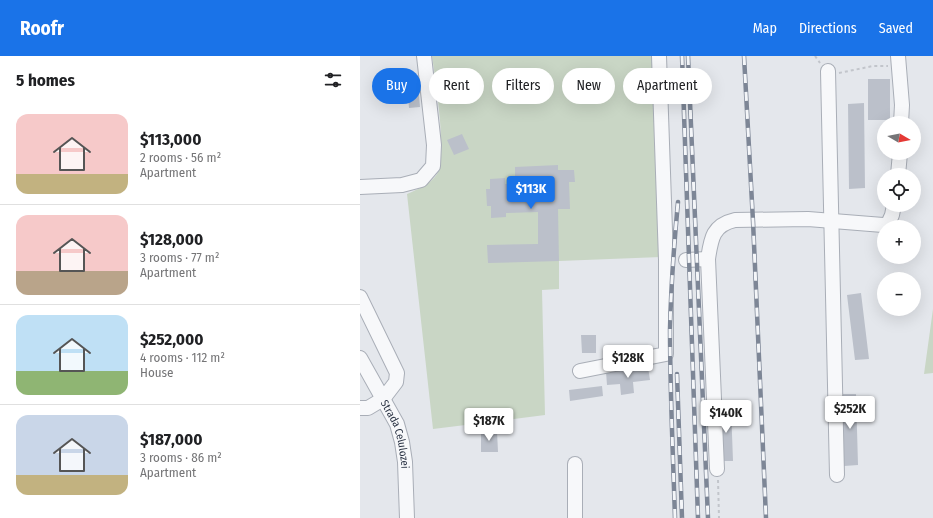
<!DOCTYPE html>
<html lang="en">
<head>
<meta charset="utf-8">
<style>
	:root { --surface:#fff; --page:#f6f6f6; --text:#202124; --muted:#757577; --line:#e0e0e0; --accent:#1a73e8 }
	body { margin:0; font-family:"Fira Sans Condensed",sans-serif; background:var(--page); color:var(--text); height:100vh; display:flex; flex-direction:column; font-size:15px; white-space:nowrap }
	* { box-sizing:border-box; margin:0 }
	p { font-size:13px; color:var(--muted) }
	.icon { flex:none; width:22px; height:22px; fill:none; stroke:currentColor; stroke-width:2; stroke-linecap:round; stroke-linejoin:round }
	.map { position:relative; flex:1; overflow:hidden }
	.details { display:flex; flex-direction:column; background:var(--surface); width:360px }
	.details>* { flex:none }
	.banner { position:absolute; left:12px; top:12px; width:380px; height:36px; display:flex; gap:8px }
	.needle { width:26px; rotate:100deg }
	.tools { position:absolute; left:517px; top:60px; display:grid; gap:8px }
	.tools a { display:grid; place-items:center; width:44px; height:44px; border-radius:50%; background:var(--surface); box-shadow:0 4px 16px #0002; font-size:20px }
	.price { position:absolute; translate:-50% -34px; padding:0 9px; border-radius:4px; background:#fff; color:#222; font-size:13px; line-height:26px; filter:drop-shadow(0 1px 2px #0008) }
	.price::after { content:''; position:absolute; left:50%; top:24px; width:12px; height:9px; margin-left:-6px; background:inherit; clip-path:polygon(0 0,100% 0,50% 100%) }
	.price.selected { background:var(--accent); color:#fff }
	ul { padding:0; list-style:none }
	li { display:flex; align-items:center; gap:12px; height:100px; padding:0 16px }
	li+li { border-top:1px solid var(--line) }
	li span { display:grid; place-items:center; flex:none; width:112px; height:80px; border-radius:12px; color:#555 }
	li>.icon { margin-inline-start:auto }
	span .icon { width:48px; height:48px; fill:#fffc; stroke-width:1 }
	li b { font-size:17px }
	h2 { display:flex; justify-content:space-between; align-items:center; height:48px; padding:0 16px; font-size:17px }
	.chip { padding:0 14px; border-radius:18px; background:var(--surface); box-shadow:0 4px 16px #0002; font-size:14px; line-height:36px }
	.chip.selected { background:var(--accent); color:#fff }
	header { display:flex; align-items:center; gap:24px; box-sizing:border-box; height:56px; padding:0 20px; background:var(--accent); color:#fff }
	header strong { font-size:19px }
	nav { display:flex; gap:22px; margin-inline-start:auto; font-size:14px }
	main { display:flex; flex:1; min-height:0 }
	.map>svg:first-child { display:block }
	.green { fill:#c9d6c5 }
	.building { fill:#bbc0ca }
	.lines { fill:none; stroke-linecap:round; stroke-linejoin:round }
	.minor-casing { stroke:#a9aeb7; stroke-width:16 }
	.path { stroke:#c2c5cb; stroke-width:2; stroke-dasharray:3 3; stroke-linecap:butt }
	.minor { stroke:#f7f8fa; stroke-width:14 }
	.rail-casing { stroke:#7d8696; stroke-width:4.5 }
	.rail { stroke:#f4f6f9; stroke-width:3; stroke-dasharray:9; stroke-linecap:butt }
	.labels { text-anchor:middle; stroke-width:4; stroke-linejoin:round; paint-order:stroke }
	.street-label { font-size:11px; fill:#2b3445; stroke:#f4f6f9 }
</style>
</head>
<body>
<header>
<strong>Roofr</strong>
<nav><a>Map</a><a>Directions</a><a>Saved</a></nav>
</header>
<main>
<section class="details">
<h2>5 homes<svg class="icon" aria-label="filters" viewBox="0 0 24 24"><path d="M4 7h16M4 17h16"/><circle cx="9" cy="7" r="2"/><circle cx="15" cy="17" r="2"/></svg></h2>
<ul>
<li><span style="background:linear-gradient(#f6c9c9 75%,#c2b280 0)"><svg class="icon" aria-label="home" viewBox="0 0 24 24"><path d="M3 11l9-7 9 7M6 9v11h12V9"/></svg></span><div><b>$113,000</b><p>2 rooms · 56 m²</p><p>Apartment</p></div></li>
<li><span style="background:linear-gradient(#f6c9c9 70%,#b9a48a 0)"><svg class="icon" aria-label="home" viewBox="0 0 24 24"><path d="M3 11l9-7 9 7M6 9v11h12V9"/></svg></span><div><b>$128,000</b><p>3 rooms · 77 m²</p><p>Apartment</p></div></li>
<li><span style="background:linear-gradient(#bfe0f5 70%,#8fb573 0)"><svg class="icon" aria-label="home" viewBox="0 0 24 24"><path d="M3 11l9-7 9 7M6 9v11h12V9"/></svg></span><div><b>$252,000</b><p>4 rooms · 112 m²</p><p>House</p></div></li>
<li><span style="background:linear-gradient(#c9d6e8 75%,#c2b280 0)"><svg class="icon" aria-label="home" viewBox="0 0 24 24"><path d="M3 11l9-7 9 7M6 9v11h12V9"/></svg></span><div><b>$187,000</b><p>3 rooms · 86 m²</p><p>Apartment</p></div></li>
</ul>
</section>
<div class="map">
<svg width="573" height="462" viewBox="0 0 573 462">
	<rect width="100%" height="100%" fill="#e4e7ec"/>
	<path class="green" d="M 72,0 L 294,0 L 301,201 L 199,205 L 199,233 L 182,234 L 185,359 L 73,373 L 47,138 C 58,133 70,129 77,118 C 88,103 75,21 72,0 Z
		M 573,253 L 573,317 L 564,318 Z"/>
	<path class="building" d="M 508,23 L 530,23 L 530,64 L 508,64 Z
		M 58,28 L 60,51 L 49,52 L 47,29 Z
		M 504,47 L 505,132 L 489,133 L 488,48 Z
		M 102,78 L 109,93 L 94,99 L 87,84 Z
		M 198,109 L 198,114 L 214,114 L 215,126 L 209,126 L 210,153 L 198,153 L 199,205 L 128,207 L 127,189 L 178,188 L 178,156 L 146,157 L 146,161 L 131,162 L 131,150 L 127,150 L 126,133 L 130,133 L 130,123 L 145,122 L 145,128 L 155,128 L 155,111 Z
		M 501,237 L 509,303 L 495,304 L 487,239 Z
		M 221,279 L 236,279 L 236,297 L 222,297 Z
		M 288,311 L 290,324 L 273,326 L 274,337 L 261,339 L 260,328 L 247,329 L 246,316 Z
		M 242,330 L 243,340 L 210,345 L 209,334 Z
		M 483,338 L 496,338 L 498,409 L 484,410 Z
		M 360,351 L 371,351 L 373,405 L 361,405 Z
		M 137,375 L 138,396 L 121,396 L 121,376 Z"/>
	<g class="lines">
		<g class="minor-casing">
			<g id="minor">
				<path d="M 538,0 L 542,49 L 541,67"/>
				<path d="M 468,15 L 477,419"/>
				<path d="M 538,119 L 540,97"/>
				<path d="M 0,131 L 42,129 L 61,124 L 73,110 L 74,89 L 64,0"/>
				<path d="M 326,204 L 348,203"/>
				<path d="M 0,241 L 37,317 L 36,326 L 23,343 L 8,352 L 0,352"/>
				<path id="s1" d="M 0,302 L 37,368 L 42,386 L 45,406 L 47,462"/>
				<path d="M 220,315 L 306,298 L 306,204 L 299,0"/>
				<path d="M 357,413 L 348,203 C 351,182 353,169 375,164 L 448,163 L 523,169 L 528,168 L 532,159 L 534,149"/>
				<path d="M 215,462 L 215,408"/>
			</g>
		</g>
		<path class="path" d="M 455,0 L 460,7
			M 479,17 L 513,10 L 528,10
			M 358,424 L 359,462"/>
		<use href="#minor" class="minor"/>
		<g class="rail-casing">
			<path id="rail" d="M 322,0 L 338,462
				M 328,0 L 348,462
				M 384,0 L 393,165 L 406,462
				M 317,318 L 322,462
				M 315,462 C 313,399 310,336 310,273 C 311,231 314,188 318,146"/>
		</g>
		<use href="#rail" class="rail"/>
	</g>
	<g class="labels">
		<g class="street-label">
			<text dy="4" stroke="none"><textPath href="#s1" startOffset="85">Strada Celulozei</textPath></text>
		</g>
	</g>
</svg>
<div class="tools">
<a><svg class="needle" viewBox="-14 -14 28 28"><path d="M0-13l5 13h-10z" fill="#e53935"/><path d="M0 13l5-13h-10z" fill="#757577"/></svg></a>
<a><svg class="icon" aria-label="locate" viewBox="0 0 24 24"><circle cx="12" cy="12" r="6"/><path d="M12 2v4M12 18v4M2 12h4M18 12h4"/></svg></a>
<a>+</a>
<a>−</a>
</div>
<b class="price selected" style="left:171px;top:154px">$113K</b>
<b class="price" style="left:268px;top:323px">$128K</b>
<b class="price" style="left:490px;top:374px">$252K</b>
<b class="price" style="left:366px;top:378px">$140K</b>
<b class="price" style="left:129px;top:386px">$187K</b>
<div class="banner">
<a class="chip selected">Buy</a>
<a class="chip">Rent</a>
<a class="chip">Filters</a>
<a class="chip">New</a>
<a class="chip">Apartment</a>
</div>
</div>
</main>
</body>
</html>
